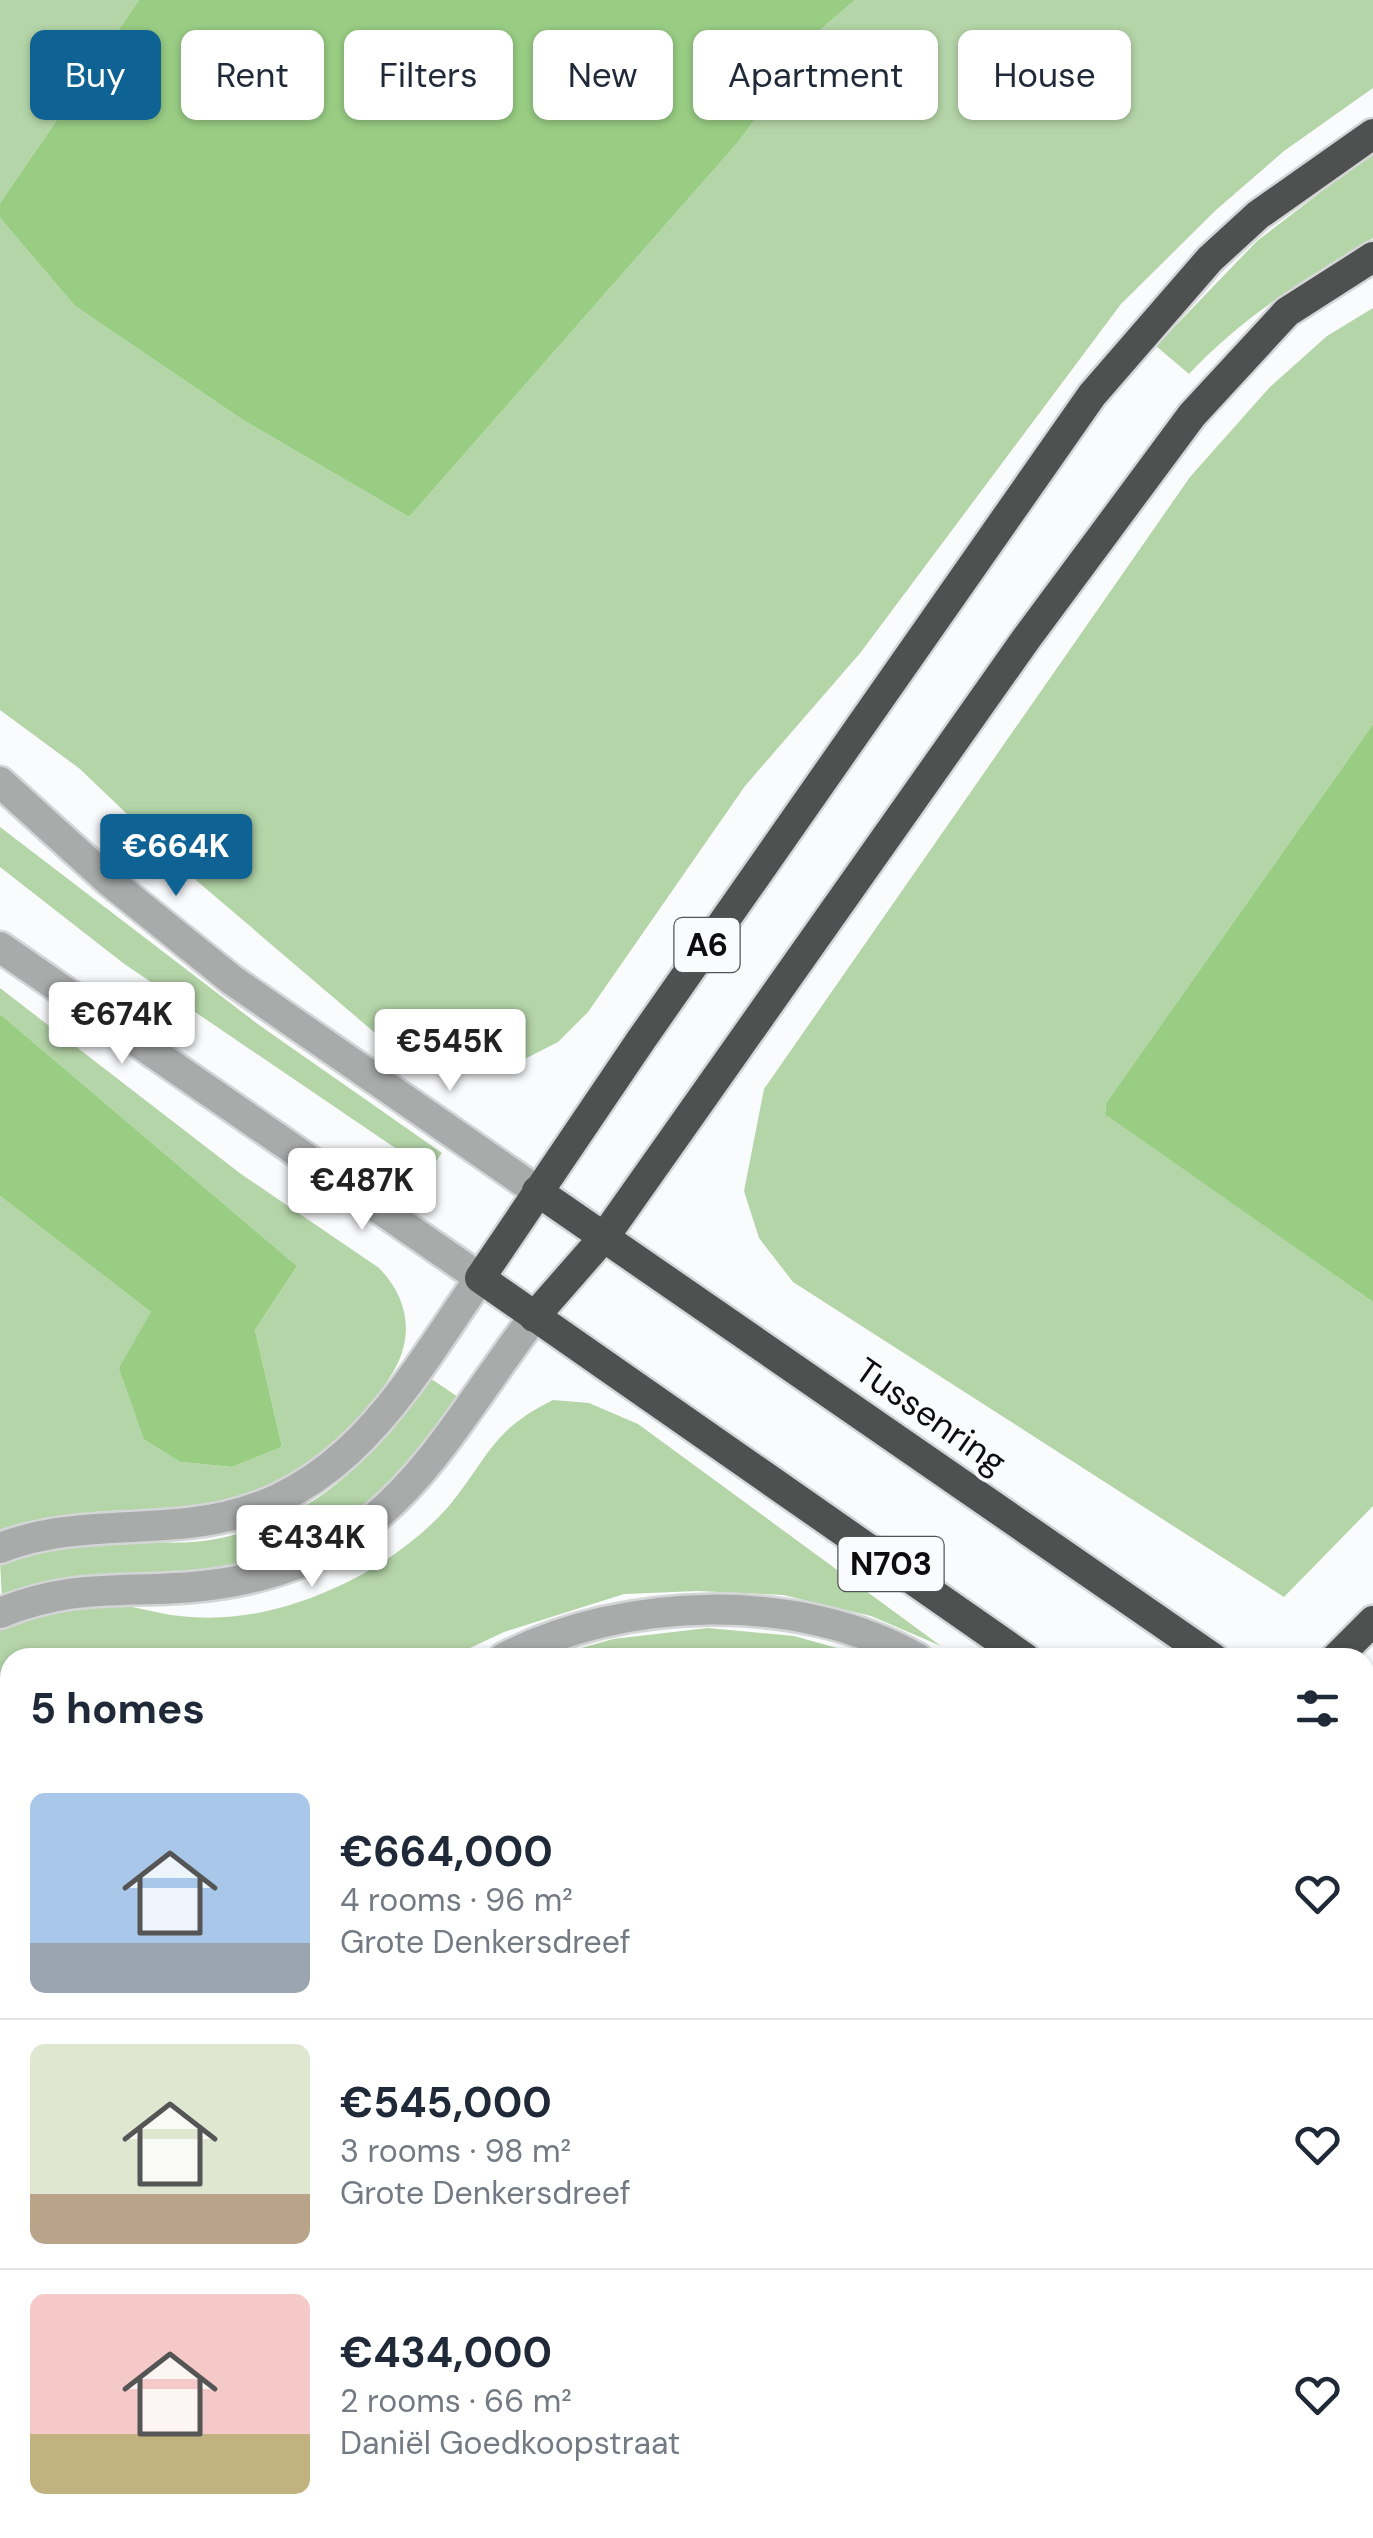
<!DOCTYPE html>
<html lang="en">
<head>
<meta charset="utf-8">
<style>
	:root { --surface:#fff; --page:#f2f2f3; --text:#1f2937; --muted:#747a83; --line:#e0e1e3; --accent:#0f6294 }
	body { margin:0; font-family:"DM Sans",sans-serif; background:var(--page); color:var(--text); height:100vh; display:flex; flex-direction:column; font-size:38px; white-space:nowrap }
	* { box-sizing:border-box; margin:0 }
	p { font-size:32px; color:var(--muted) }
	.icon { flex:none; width:55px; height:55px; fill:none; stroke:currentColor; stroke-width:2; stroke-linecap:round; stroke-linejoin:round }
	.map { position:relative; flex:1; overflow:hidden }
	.panel { position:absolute; left:0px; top:1648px; width:1375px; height:892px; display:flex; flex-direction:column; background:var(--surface); border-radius:30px 30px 0 0; box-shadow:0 2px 8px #0004 }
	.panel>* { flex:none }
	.top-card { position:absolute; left:30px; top:30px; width:1315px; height:90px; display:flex; gap:20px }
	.price { position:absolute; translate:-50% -85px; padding:0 22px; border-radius:10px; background:#fff; color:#222; font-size:32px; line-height:65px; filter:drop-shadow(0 2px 5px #0008) }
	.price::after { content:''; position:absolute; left:50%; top:60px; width:30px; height:22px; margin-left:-15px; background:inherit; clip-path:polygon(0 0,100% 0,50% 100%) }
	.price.current { background:var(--accent); color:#fff }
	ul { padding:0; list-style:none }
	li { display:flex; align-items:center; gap:30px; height:250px; padding:0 30px }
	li+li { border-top:2px solid var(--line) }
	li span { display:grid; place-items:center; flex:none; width:280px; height:200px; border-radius:15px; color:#555 }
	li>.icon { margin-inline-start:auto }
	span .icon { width:120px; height:120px; fill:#fffc; stroke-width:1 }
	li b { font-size:42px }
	h2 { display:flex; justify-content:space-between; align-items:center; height:120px; padding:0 30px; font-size:42px }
	.pill { padding:0 35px; border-radius:15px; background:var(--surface); box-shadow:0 2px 8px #0004; font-size:35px; line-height:90px }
	.pill.current { background:var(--accent); color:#fff }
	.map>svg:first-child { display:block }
	.green { fill:#b4d5a8 }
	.forest { fill:#99cd84 }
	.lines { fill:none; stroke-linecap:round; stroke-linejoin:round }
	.minor-casing { stroke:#d4d5d6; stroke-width:35 }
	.highway-casing { stroke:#d4d5d6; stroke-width:35 }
	.path { stroke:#8e8f90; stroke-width:6; stroke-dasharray:8 5; stroke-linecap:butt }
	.minor { stroke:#a9aaaa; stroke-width:30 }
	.highway { stroke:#4f5050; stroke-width:30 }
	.labels { text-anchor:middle; stroke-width:8; stroke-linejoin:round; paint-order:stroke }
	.shield { fill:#fafbfc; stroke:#545455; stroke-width:2.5 }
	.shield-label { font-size:32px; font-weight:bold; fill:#0d0d0e }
	.street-label { font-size:35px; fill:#0d0d0e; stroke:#fafbfc }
</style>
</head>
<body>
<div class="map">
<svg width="1373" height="2538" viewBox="0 0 1373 2538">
	<rect width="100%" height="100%" fill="#fafbfc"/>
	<path class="green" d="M 0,0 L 139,0 L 0,203 Z
		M 855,0 L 1373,0 L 1373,88 L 1284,151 L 1216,210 L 1121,304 L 861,652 L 745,786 L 588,1012 L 558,1042 L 505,1069 L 451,1072 L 395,1050 L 197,881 L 80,769 L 0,710 L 0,218 L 75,306 L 243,420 L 409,517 L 739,141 L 821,29 Z
		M 1373,152 L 1373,238 C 1307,277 1242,317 1189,374 L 1156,346 L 1257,241 Z
		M 1373,308 L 1373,724 L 1106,1103 L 1105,1113 L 1373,1302 L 1373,1506 L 1284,1597 L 793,1282 L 759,1238 L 744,1191 L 764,1089 L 1190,477 L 1269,388 L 1327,336 Z
		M 0,827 L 259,1025 L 442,1153 L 429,1171 L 123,963 L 0,867 Z
		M 0,988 L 241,1174 L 379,1268 C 410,1300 415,1339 390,1377 C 344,1448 275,1503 188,1510 C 157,1512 127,1508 96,1512 C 64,1517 32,1525 0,1534 L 0,1196 L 151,1312 L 181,1462 L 232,1467 L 282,1447 L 255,1330 L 297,1266 L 0,1014 Z
		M 430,1378 L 461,1399 C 384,1506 311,1566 174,1577 C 157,1578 139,1574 121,1574 C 78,1573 41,1582 2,1597 L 0,1562 C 34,1552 68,1541 104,1540 C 139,1540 175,1546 210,1540 C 313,1523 374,1459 430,1378 Z
		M 553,1400 L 589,1403 L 638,1424 L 941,1646 L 871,1616 L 783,1595 L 698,1591 L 624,1594 L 504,1632 L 451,1657 L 10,1658 L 10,1692 L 0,1692 L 0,1627 C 33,1617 70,1604 105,1604 C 130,1604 156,1614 180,1616 C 233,1622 282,1611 330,1590 C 373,1572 417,1542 448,1507 C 489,1458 490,1431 553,1400 Z
		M 708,1628 L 794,1636 L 869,1657 L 550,1657 L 613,1639 Z
		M 0,1731 L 10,1732 L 10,2057 L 0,2055 Z
		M 1373,2227 L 1373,2538 L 1052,2538 L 1060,2530 L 1365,2530 L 1365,2235 Z
		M 10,2499 L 10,2530 L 308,2530 L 299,2538 L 0,2538 L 0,2501 Z"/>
	<path class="forest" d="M 139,0 L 855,0 L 821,29 L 739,141 L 409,517 L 243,420 L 75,306 L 0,218 L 0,203 Z
		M 1373,724 L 1373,1302 L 1105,1114 L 1106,1103 Z
		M 0,1014 L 297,1266 L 255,1330 L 282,1447 L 232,1467 L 181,1462 L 144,1439 L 119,1368 L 151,1312 L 0,1196 Z"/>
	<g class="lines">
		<g class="minor-casing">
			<path id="minor" d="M 0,782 L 108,880 L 232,980 L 537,1191
				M 0,947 L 480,1278 C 401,1393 342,1507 188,1523 C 124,1530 62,1524 0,1548
				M 0,1613 C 76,1582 126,1594 203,1586 C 390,1565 434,1449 534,1317
				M 504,1658 C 623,1596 799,1591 917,1658
				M 0,1709 L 10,1710
				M 1365,1960 L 1373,1966"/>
		</g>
		<g class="highway-casing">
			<path id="highway" d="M 537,1191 L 1213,1658
				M 534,1317 L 605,1236 L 1026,639 L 1192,415 L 1287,312 L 1373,257
				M 1025,1658 L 480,1278 L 641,1040 L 1092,395 L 1210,259 L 1258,215 L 1373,134
				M 1336,1658 L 1373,1621
				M 1365,1763 L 1373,1768
				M 1365,1803 L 1373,1794
				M 1365,1894 L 1373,1899
				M 1365,1943 L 1373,1935
				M 1365,2125 L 1373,2117
				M 409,2538 L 419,2530
				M 584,2538 L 593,2530
				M 726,2538 L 734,2530
				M 934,2538 L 942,2530"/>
		</g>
		<path class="path" d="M 0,2018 L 10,2020
			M 0,2529 L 10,2521"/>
		<use href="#minor" class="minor"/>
		<use href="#highway" class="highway"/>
	</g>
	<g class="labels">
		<g class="shield">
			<rect x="674.5" y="918" width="65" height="54" rx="8"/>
			<rect x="838.5" y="1537" width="105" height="54" rx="8"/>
		</g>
		<g class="shield-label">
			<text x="707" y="956">A6</text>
			<text x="891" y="1575">N703</text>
		</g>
		<g class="street-label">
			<text transform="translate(931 1416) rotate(35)" y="12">Tussenring</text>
		</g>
	</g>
</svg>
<b class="price current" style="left:176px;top:899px">€664K</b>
<b class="price" style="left:122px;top:1067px">€674K</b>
<b class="price" style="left:450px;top:1094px">€545K</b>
<b class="price" style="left:362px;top:1233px">€487K</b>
<b class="price" style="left:312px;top:1590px">€434K</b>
<div class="top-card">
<a class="pill current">Buy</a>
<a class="pill">Rent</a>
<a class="pill">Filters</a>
<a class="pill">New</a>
<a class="pill">Apartment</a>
<a class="pill">House</a>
</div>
<section class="panel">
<h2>5 homes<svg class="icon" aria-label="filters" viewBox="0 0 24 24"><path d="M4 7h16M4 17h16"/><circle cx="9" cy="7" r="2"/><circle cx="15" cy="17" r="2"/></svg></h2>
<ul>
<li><span style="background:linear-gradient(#a9c7e8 75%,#9aa5b1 0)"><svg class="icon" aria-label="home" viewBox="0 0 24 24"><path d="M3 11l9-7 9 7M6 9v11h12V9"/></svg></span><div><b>€664,000</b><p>4 rooms · 96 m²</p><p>Grote Denkersdreef</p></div><svg class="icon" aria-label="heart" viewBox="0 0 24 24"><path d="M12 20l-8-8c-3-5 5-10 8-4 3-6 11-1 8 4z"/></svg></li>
<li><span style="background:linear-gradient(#dfe7d0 75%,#b9a48a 0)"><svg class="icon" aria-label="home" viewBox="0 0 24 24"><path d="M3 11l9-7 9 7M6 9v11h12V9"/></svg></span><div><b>€545,000</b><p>3 rooms · 98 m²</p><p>Grote Denkersdreef</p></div><svg class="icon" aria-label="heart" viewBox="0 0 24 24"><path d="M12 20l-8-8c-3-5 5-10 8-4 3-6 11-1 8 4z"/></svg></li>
<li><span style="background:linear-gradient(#f6c9c9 70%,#c2b280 0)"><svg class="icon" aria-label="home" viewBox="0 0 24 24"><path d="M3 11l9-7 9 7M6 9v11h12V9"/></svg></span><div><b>€434,000</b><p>2 rooms · 66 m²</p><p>Daniël Goedkoopstraat</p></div><svg class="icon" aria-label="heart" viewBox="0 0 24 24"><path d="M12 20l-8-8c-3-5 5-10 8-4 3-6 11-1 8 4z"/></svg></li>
</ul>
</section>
</div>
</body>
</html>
